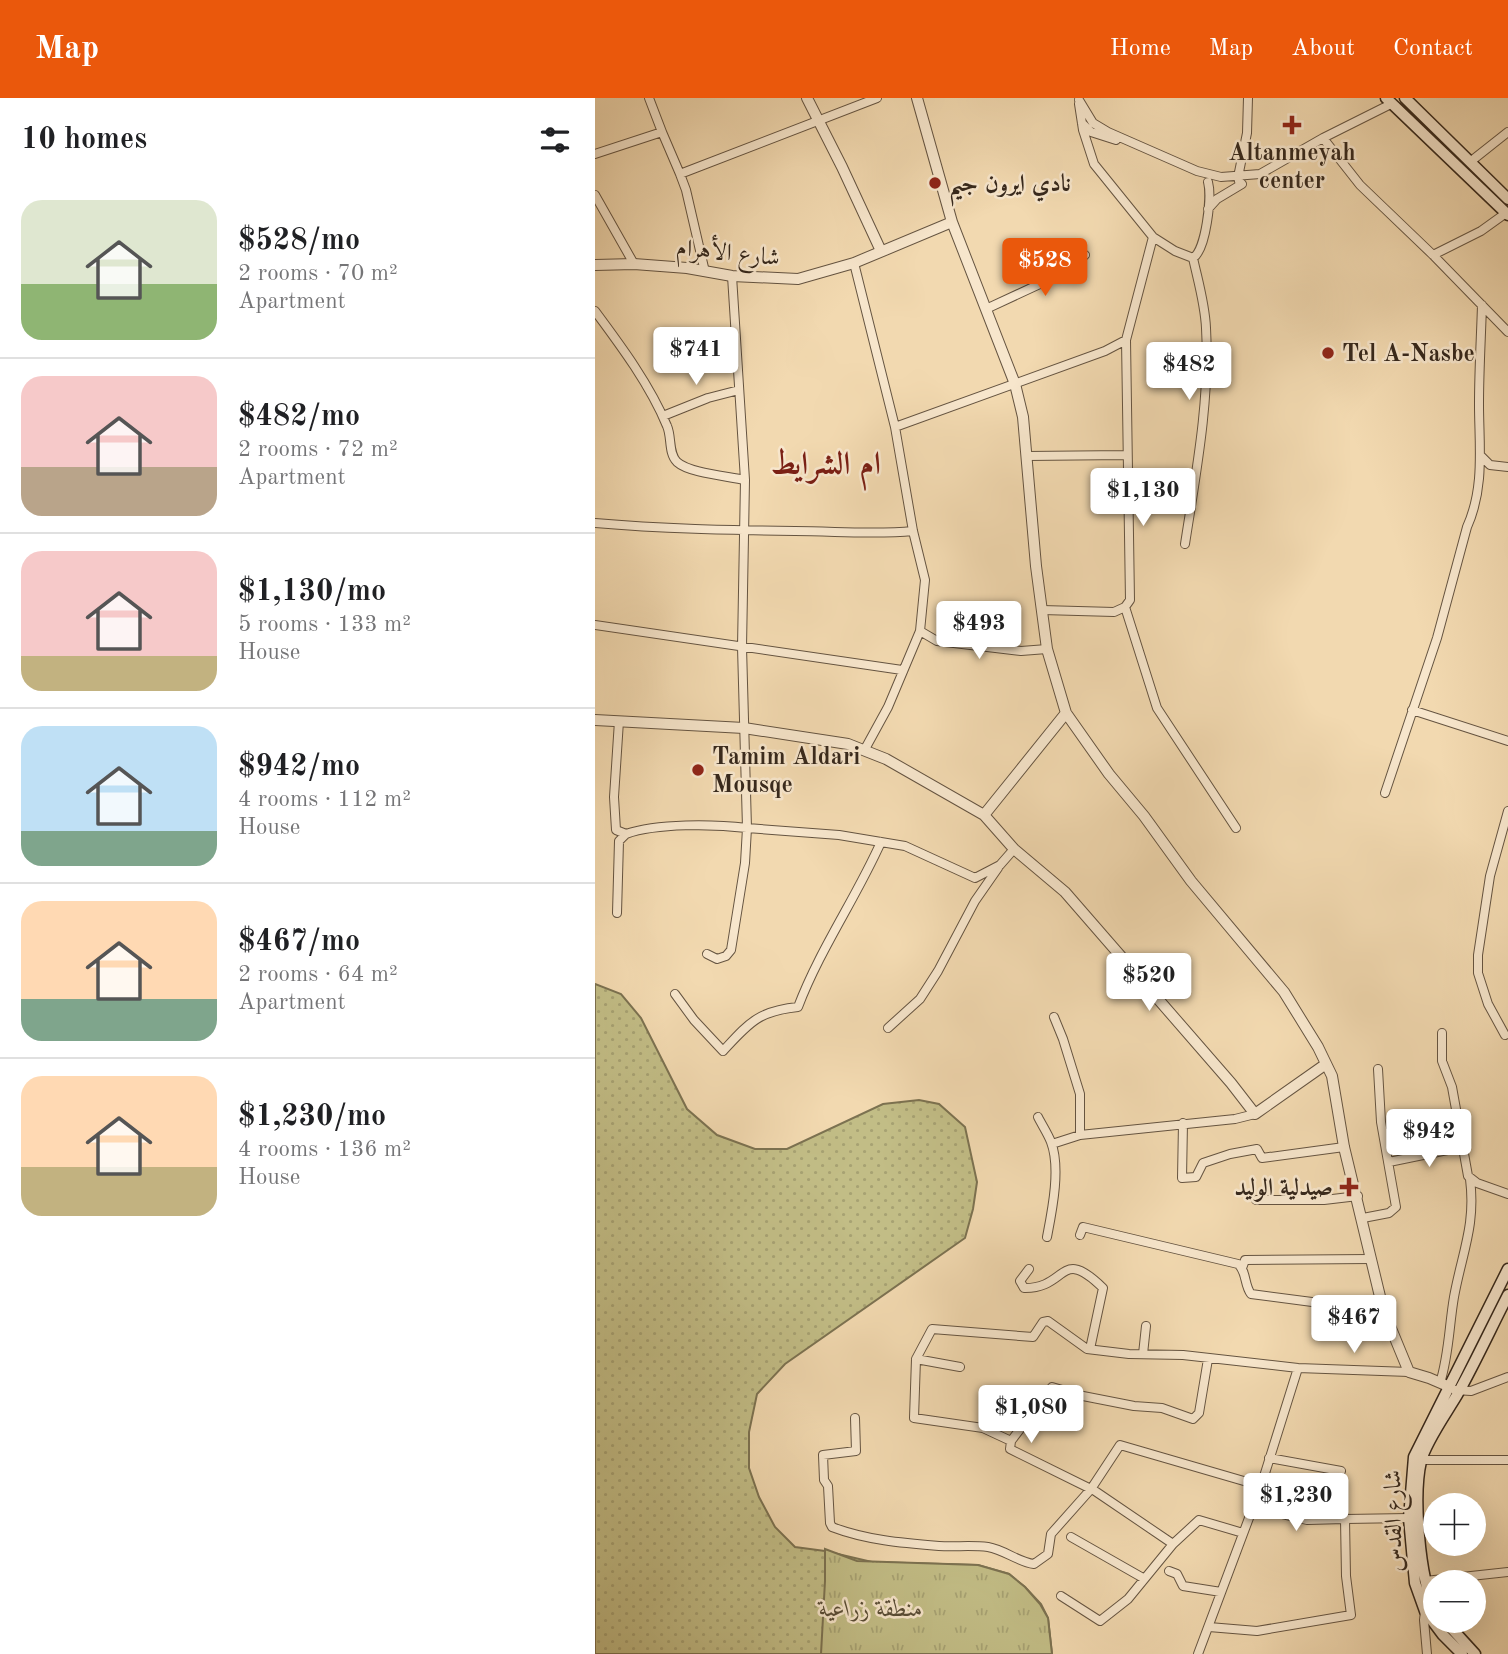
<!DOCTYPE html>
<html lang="en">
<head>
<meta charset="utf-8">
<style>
	:root { --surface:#fff; --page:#f2f2f2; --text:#202124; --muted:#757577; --line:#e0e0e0; --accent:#ea580c }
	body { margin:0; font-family:"Old Standard TT",Amiri,serif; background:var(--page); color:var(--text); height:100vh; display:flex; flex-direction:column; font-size:26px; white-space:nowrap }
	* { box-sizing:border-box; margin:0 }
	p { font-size:23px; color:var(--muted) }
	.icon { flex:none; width:38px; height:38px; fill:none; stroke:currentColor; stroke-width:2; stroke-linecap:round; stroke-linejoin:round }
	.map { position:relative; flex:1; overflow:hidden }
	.panel { display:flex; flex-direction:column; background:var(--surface); width:595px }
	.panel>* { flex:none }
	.controls { position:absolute; left:828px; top:1395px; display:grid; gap:14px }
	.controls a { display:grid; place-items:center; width:63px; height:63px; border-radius:50%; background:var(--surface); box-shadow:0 7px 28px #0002; font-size:35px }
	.price { position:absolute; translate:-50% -60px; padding:0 16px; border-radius:7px; background:#fff; color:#222; font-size:23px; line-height:46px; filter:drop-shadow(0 2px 4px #0008) }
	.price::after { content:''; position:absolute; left:50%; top:42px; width:21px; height:16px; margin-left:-10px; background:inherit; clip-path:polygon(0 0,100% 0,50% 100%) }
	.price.on { background:var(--accent); color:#fff }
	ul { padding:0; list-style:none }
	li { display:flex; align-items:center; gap:21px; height:175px; padding:0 21px }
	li+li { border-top:2px solid var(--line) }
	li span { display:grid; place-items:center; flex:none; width:196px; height:140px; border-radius:21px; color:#555 }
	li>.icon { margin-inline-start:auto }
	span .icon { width:84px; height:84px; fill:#fffc; stroke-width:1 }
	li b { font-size:30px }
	h2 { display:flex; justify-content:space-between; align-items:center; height:84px; padding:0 21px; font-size:30px }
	header { display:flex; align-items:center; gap:42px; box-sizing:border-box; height:98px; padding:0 35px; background:var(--accent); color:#fff }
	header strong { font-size:33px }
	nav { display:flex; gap:38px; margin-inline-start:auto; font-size:24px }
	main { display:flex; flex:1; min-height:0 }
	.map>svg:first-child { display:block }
	.grass { fill:url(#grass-dots); stroke:#7c7251; stroke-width:2 }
	.park { fill:url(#park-tufts); stroke:#7c7251; stroke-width:2 }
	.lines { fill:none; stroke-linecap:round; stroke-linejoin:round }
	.minor-casing { stroke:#655441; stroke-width:10 }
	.tertiary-casing { stroke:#655441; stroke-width:12 }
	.secondary-casing { stroke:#36281c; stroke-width:13 }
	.minor { stroke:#f7e6cc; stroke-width:8 }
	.tertiary { stroke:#f7e6cc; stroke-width:10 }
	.secondary { stroke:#f7e6cc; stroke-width:10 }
	.poi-dot { fill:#8f2418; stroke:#f7e6cc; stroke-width:2.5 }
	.labels { text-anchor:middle; stroke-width:5; stroke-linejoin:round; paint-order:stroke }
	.poi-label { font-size:24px; font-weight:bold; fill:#36281c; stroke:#f7e6cc; text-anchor:start }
	.street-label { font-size:24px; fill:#36281c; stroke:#f7e6cc }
	.park-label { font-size:24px; font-style:italic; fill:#594d36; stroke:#f7e6cc }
	.district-label { font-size:32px; font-weight:bold; fill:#7a1f14; stroke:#f7e6cc }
</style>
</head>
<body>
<header>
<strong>Map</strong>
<nav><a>Home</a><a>Map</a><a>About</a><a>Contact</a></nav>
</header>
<main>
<section class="panel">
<h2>10 homes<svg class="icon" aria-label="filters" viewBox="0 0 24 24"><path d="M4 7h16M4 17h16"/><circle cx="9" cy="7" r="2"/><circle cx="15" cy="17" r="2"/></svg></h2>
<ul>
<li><span style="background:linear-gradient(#dfe7d0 60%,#8fb573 0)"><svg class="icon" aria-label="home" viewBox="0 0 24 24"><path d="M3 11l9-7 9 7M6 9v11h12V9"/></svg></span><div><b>$528/mo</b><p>2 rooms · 70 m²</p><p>Apartment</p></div></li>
<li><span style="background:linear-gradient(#f6c9c9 65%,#b9a48a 0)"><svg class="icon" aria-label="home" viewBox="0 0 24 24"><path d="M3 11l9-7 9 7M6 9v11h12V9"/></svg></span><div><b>$482/mo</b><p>2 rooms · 72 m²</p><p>Apartment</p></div></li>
<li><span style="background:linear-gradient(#f6c9c9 75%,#c2b280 0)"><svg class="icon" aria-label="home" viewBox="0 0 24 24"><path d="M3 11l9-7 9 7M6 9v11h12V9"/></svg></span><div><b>$1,130/mo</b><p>5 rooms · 133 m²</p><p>House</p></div></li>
<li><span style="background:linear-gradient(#bfe0f5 75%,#7fa58c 0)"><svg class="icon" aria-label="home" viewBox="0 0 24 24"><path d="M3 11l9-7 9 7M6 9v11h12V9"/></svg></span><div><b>$942/mo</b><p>4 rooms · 112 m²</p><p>House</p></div></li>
<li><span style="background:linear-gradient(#ffd9b3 70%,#7fa58c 0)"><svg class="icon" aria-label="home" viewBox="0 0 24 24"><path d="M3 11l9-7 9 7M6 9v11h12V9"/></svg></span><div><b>$467/mo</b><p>2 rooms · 64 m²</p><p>Apartment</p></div></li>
<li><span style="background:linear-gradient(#ffd9b3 65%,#c2b280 0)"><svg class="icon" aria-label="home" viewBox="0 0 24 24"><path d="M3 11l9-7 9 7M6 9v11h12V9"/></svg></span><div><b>$1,230/mo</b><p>4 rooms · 136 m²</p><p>House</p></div></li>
</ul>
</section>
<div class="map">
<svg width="913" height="1556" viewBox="0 0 913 1556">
	<defs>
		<pattern id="grass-dots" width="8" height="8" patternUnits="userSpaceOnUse" patternTransform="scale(1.75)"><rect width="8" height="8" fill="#c2bd86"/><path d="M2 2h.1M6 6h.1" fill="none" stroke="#a7a273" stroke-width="1.8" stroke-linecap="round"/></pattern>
		<pattern id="park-tufts" width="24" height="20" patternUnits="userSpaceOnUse" patternTransform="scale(1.75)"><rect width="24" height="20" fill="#c2bd86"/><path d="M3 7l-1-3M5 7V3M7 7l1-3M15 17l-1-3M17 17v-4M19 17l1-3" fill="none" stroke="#a7a273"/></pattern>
	</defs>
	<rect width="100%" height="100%" fill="#f2d9b0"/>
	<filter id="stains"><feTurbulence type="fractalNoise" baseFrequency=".00286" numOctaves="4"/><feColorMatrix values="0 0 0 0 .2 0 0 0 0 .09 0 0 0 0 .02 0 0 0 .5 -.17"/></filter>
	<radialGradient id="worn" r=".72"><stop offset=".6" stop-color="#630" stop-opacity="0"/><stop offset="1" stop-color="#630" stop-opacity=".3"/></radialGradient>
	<path class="grass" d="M 0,886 L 26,896 L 46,920 L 92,1011 L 122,1037 L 160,1051 L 192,1051 L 288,1006 L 324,1002 L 344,1006 L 370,1029 L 382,1084 L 378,1111 L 370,1140 L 190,1266 L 162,1296 L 154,1334 L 154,1370 L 164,1399 L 180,1429 L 200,1449 L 230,1453 L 277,1464 L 383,1467 L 414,1476 L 430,1489 L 446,1506 L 453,1520 L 457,1556 L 0,1556 Z"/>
	<path class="park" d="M 230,1451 L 262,1463 L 383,1467 L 414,1476 L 430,1489 L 445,1506 L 453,1520 L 457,1556 L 226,1556 L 230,1483 Z"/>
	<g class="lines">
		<g class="minor-casing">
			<path id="minor" d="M 54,0 L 67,34
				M 484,2 L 498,25 L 513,34 L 602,73 L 626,79 L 665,76 L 728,40 L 765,87 L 838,157 L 913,234
				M 484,6 L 488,32 L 499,66 L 558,139 L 580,153 L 598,160 C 611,152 617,99 613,84
				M 487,25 L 496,34 L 521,42
				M 728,40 L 796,6
				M 0,56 L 67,34 L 85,76 L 282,0
				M 875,64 L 913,34
				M 85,76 L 91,92 L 110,174
				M 645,87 L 643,79 L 652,35 L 653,0
				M 0,97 L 39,166
				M 613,111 L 622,101 L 647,86
				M 838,157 L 886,133 L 911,115
				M 259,165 L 300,329 L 318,433 L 330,482 L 325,533 L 293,609 L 270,651
				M 137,178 L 150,382 L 147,549 L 152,730 L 244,737 L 310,748 L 380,780 L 405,767 L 419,751
				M 391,211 L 462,178 L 490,157
				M 0,213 C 26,248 55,287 72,328 C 77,339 73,355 82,364 C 94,375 132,378 150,382
				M 68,318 L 113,300 L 144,292
				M 300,329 L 510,253 L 531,242 L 558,139
				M 432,358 L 531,357
				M 886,358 L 895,367 L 913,369
				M 0,425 C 67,431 133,432 200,433 C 240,433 278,437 318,433
				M 590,446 C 601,375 615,302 611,230 C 610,206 603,183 598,160
				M 530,509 L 562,610 L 641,730
				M 447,512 L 519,514 L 530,509 L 535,502 L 531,242
				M 0,527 L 307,572
				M 325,533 L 342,543 L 426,553 L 452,551
				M 817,612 L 913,643
				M 24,623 L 19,699 L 21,732 L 31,736
				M 790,695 L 842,540 L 872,429 C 890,389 884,348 884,306 C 884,273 886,240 887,207
				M 22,815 L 24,743 L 31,736 C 62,725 119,726 152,730 L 150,765 L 136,852 L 131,858 L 122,861 L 112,856
				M 80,896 L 99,922 L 128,953 C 154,925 163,913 203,909 C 225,851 261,800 286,744
				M 459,919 L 468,941 L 485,996 L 485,1037 L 640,1021 L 660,1016
				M 293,930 L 325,901 L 343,873 L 380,803 L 403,770
				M 847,935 L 847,963 L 857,989 L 873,1078 L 882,1085 L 913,1096
				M 910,937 L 893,906 L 883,875 L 883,857 L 895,778 L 913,713
				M 443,1019 C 447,1027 453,1036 456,1044 C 466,1070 457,1113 452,1139
				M 588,1025 L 587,1080 L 601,1079 L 608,1065 L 635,1056 L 662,1051 L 667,1060 L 749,1049
				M 789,1036 L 862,1018
				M 457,1046 L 485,1037
				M 794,1064 L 867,1049
				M 661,1102 L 729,1102 L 763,1098
				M 768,1120 L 794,1115 L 801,1109 L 786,1024 L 783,971
				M 485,1137 L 488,1129 L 643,1166 C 652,1174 649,1187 656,1196 L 740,1207 L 788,1211
				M 647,1170 L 650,1162 L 776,1161
				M 434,1171 L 425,1183 L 429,1190 C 473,1191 464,1147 508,1190 L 495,1251
				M 548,1256 L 551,1228
				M 321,1261 L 337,1231 L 438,1239 L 448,1224 L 453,1223 L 492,1251 L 534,1256 L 588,1257 L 703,1270 L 814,1274
				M 365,1269 L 321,1261 L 319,1320 L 388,1330 L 416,1343 L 415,1351 L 500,1393 L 578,1446
				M 845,1285 C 854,1257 854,1228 859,1199 C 867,1155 881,1127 875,1081
				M 860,1292 L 876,1293 L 913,1279
				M 260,1320 L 261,1353 L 228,1357 L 229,1382 L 233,1388 L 235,1425 L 237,1429 C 271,1442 307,1445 344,1448 C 360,1449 377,1447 393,1449 C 410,1452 423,1464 439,1466 L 453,1456 L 456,1436 L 496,1391 L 525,1347 L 666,1388
				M 416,1343 L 457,1289 L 488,1298 L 539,1308 L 567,1310 L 598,1321 L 604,1315 L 613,1261
				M 674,1360 L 746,1373
				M 826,1362 L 913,1362
				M 658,1409 L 712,1422 L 750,1421
				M 476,1439 L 548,1480
				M 574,1473 L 582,1476 L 588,1488 L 626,1494
				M 830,1483 L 913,1474
				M 466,1498 L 505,1523 L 533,1501 L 578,1446 L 604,1422 L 648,1435
				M 830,1513 L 829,1522 L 832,1556
				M 614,1529 L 662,1533 L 756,1517 L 751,1478 L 750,1421 L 814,1420
				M 603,1556 L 666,1388 L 703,1270"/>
		</g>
		<g class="tertiary-casing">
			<path id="tertiary" d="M 212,0 L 247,69 L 286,153
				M 322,0 L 357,124 L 420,286 L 428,319 L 441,468 L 452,551 L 471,615 L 514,676 L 549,718 L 596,783 L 689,894 L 723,949 L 737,978 L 749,1049 L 788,1211 L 814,1274 L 834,1280 L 855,1289
				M 0,167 L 39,166 L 92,170 L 137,178 L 203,181 L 259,165 L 357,124
				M 0,622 L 149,630 L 253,646 L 291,661 L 389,717 L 471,615
				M 389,717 L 419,751 L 470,794 L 636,985 L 660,1016 L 731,966"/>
		</g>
		<g class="secondary-casing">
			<path id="secondary" d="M 791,0 L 913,117
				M 810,0 L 913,101
				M 840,1511 C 824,1480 818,1397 826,1363 C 830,1345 852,1314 862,1297 C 880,1265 896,1230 913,1197
				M 849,1522 L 880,1556
				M 867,1556 L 848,1537 L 830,1513 L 820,1485 L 814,1420 L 819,1359 L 913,1171"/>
		</g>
		<use href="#minor" class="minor"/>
		<use href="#tertiary" class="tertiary"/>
		<use href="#secondary" class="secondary"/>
	</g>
	<g class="poi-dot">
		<path d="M693.5 16.5h7v7h7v7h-7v7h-7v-7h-7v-7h7z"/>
		<circle cx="340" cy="85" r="7"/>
		<circle cx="733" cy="255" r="7"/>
		<circle cx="103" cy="672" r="7"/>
		<path d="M750.5 1078.5h7v7h7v7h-7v7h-7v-7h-7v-7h7z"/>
	</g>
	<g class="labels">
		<g class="poi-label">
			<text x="697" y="62" text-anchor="middle">Altanmeyah<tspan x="697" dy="28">center</tspan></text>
			<text x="354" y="93">نادي ايرون جيم</text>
			<text x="747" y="263">Tel A-Nasbe</text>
			<text x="117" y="666">Tamim Aldari<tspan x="117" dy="28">Mousqe</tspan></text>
			<text x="738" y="1097" text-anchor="end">صيدلية الوليد</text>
		</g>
		<g class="street-label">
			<text transform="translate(133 154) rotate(6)" y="8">شارع الأهرام</text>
			<text transform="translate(798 1423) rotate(-91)" y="8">شارع القدس</text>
		</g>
		<g class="park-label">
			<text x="276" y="1518">منطقة زراعية</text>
		</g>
		<g class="district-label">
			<text x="231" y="376">ام الشرايط</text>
		</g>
	</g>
	<rect width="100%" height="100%" filter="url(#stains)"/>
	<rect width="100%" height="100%" fill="url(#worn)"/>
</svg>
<div class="controls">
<a>+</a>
<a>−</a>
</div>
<b class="price on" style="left:450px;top:200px">$528</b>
<b class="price" style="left:101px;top:289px">$741</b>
<b class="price" style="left:594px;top:304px">$482</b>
<b class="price" style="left:548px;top:430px">$1,130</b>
<b class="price" style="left:384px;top:563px">$493</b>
<b class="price" style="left:554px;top:915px">$520</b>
<b class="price" style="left:834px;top:1071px">$942</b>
<b class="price" style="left:759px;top:1257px">$467</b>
<b class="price" style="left:436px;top:1347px">$1,080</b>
<b class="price" style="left:701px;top:1435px">$1,230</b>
</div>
</main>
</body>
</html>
